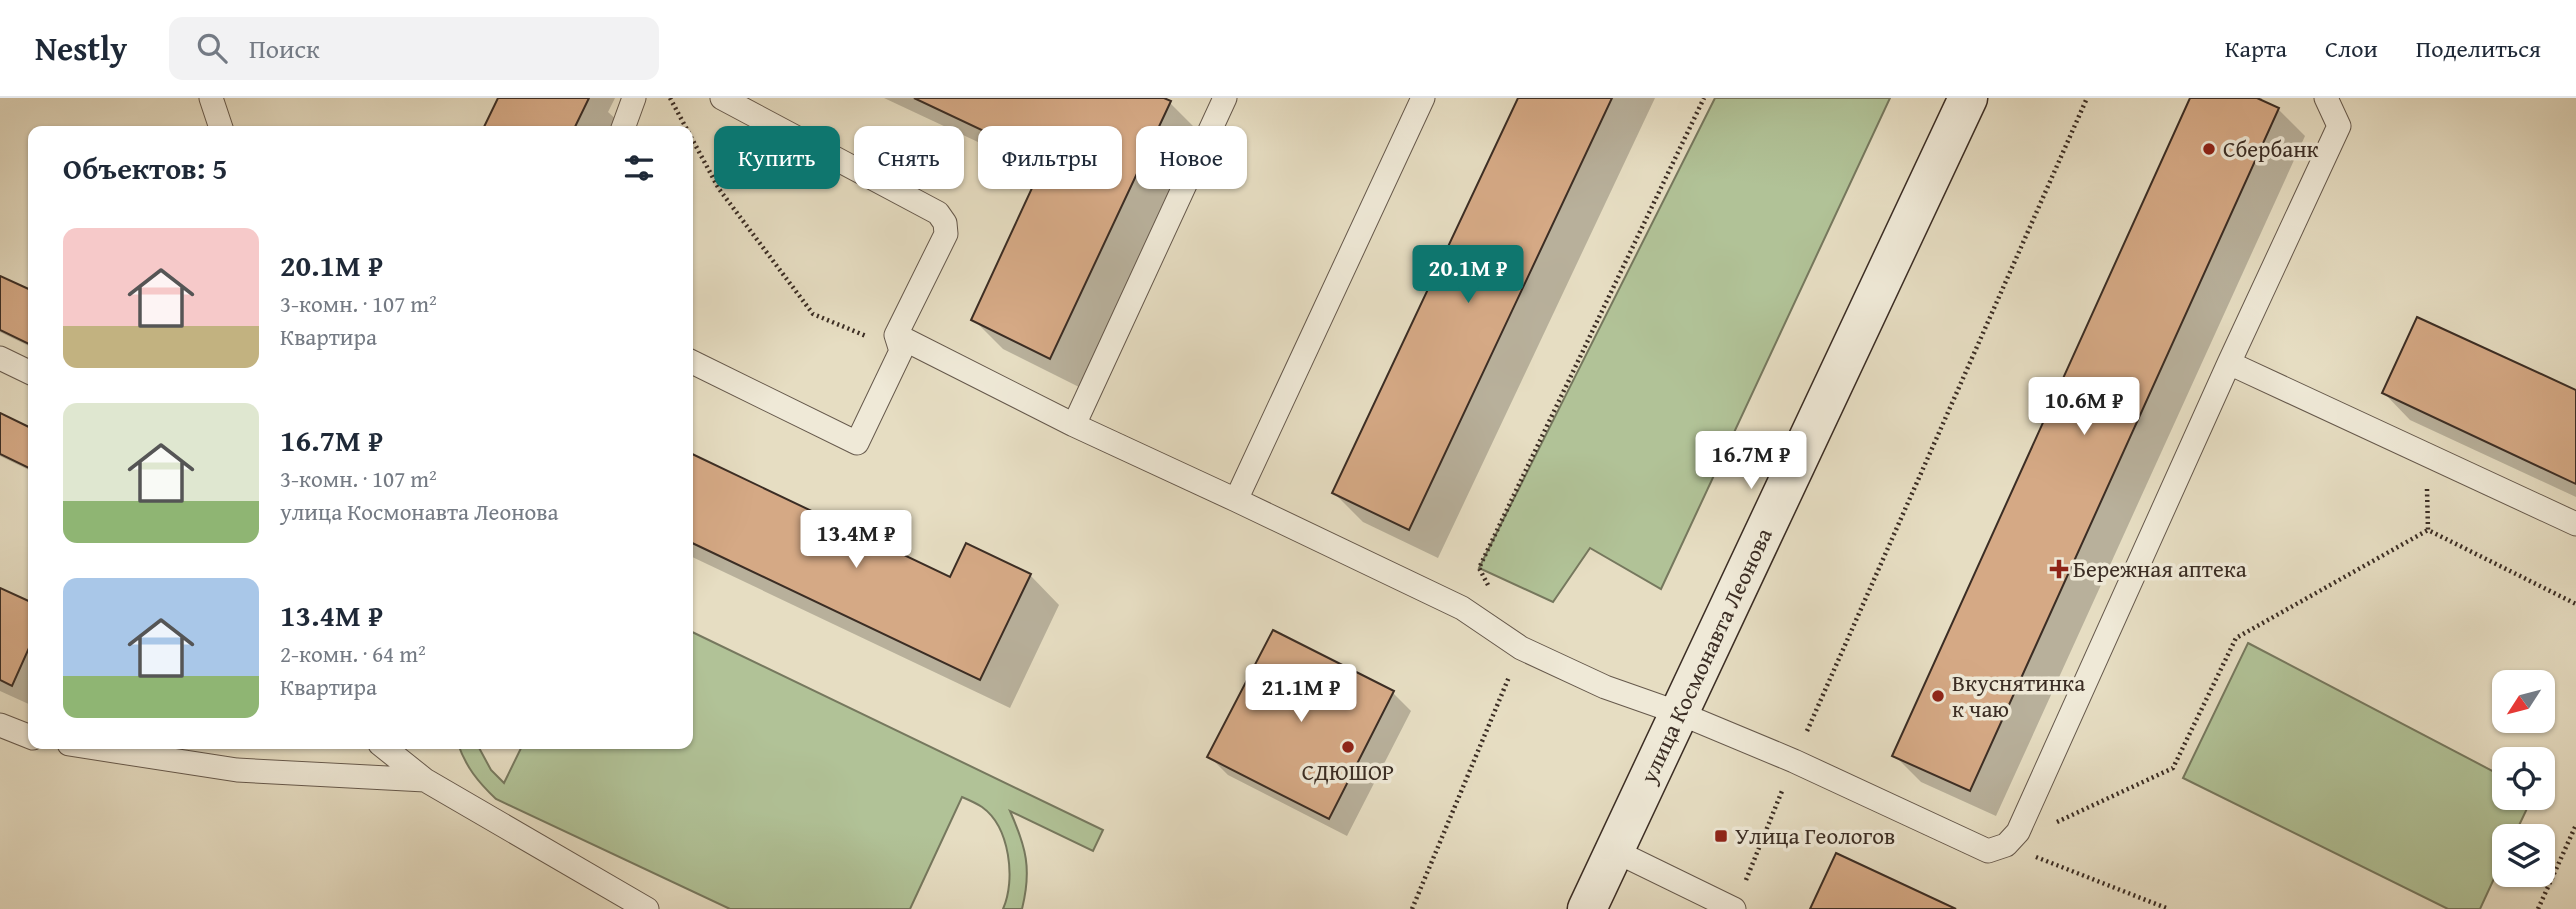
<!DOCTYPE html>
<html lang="ru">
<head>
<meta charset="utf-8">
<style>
	:root { --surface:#fff; --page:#f2f2f3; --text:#1f2937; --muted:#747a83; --line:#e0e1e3; --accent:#0f766e }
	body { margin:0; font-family:"Gentium Book Plus",serif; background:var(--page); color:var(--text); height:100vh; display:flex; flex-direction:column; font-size:26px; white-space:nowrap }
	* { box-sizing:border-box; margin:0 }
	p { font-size:23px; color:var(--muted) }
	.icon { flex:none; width:38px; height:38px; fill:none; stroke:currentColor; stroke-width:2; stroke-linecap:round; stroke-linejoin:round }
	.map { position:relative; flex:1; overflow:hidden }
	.drawer { position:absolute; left:28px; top:28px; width:665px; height:623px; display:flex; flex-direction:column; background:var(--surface); border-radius:14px; box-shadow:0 2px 5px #0004 }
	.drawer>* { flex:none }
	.top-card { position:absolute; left:714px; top:28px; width:665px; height:63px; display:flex; gap:14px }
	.needle { width:46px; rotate:234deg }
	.controls { position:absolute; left:2492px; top:572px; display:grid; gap:14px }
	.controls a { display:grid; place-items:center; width:63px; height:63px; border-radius:14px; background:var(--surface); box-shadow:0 2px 5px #0004; font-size:35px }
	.price { position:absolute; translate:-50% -60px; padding:0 16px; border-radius:7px; background:#fff; color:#222; font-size:23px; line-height:46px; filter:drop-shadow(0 2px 4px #0008) }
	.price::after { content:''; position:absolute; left:50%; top:42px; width:21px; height:16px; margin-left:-10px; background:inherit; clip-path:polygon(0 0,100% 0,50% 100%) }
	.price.selected { background:var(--accent); color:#fff }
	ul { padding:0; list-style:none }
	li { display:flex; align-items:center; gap:21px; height:175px; padding:0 35px }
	li span { display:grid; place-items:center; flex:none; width:196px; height:140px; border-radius:14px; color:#555 }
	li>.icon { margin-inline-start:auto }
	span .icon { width:84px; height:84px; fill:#fffc; stroke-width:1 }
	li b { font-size:30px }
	h2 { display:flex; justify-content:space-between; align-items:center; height:84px; padding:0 35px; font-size:30px }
	.pill { padding:0 24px; border-radius:14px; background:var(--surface); box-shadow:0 2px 5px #0004; font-size:24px; line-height:63px }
	.pill.selected { background:var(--accent); color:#fff }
	header { display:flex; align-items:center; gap:42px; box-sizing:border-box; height:98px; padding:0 35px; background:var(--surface); border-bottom:2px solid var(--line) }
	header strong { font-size:33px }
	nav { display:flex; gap:38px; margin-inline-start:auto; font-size:24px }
	.search { width:490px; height:63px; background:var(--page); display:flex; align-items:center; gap:18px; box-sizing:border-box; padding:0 24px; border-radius:14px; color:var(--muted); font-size:26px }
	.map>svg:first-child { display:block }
	.green { fill:#b1c297; stroke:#76785e; stroke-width:2 }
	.shadow { fill:#0003 }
	.building { fill:#d5a985; stroke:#3b2d24; stroke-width:2 }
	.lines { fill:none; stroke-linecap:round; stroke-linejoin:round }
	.lane-casing { stroke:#66594c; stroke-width:25 }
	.secondary-casing { stroke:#3b2d24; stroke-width:41 }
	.path { stroke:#3b2d24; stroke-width:4.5; stroke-dasharray:2 3.5; stroke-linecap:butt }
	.lane { stroke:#efe9d7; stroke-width:23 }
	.secondary { stroke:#efe9d7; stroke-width:38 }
	.poi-dot { fill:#8f2418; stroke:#efe9d7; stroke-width:2.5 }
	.labels { text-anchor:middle; stroke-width:7; stroke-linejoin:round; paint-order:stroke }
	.poi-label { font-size:23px; fill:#3b2d24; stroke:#efe9d7; text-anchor:start }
	.street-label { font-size:23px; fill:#3b2d24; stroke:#efe9d7 }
</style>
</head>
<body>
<header>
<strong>Nestly</strong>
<div class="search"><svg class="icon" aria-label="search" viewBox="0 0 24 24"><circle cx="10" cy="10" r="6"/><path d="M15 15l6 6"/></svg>Поиск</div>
<nav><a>Карта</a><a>Слои</a><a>Поделиться</a></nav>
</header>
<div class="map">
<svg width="2576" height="811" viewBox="0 0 2576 811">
	<rect width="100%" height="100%" fill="#e6ddc2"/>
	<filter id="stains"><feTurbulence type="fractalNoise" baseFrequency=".00286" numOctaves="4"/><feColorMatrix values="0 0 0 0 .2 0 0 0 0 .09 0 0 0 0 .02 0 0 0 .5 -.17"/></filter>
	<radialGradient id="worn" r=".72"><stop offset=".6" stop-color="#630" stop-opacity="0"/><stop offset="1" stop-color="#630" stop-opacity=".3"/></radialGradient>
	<path class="green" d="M 1715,0 L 1890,0 L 1661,491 L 1590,450 L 1553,504 L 1479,470 Z
		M 688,532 L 1103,732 L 1093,753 L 1010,713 C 1026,749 1032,771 1022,811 L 1003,811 C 1016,782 1010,729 982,709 C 976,705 969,702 962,699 L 910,811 L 730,811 L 496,701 C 478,684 466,669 458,646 L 477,646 L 491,672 L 504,685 L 523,646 L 688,646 Z
		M 2248,545 L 2504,679 L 2504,700 L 2532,700 L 2514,738 L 2504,738 L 2504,759 L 2480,811 L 2448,811 L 2183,680 Z"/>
	<path class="shadow" d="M 500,0 L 615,0 L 608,14 L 620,25 L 616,33 L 484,33 Z
		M 884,0 L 1160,0 L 1170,5 L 1199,34 L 1079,289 L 1003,251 L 974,222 L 1042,74 Z
		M 1520,0 L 1655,0 L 1438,460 L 1363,424 L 1334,395 Z
		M 2192,0 L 2262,0 L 2261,3 L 2278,11 L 2305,38 L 1996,718 L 1921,684 L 1895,658 Z
		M 0,180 L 33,195 L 33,250 L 0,234 Z
		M 2576,294 L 2576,399 L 2410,322 L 2384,295 Z
		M 0,317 L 33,333 L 33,374 L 0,358 Z
		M 688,356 L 951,482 L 1030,477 L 1059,507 L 1010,610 L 688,457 Z
		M 0,491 L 33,507 L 33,608 L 0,593 Z
		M 1274,534 L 1393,595 L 1411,613 L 1347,738 L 1228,677 L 1210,659 Z"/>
	<path class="building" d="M 498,0 L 589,0 L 573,33 L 482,33 Z
		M 914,0 L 1164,0 L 1171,3 L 1050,261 L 971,222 L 1045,62 Z
		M 1518,0 L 1612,0 L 1409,432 L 1332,395 Z
		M 2190,0 L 2257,0 L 2279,10 L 1970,693 L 1892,658 Z
		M 0,178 L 33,193 L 33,248 L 0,232 Z
		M 2417,219 L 2576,292 L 2576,386 L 2382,295 Z
		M 0,315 L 33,331 L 33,372 L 0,356 Z
		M 688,354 L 950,479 L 966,445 L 1031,476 L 980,582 L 688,443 Z
		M 0,490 L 33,505 L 33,541 L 12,588 L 0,582 Z
		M 1273,532 L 1394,593 L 1329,721 L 1207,659 Z
		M 1836,755 L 1956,811 L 1810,811 Z"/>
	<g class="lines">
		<g class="lane-casing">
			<path id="lane" d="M 211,0 L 222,33
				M 722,0 L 938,115 L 945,125 L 946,136 L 896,237 L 1074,327 L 1236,402 L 1462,510 L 1521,550 L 1605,589 L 1679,615 L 1794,663 L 1988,753 L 2006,747 L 2018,734 L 2229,265 L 2339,28 L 2326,0
				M 622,33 L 634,0
				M 0,260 L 33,276
				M 688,262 L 857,345 L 901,253 L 896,237
				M 2229,265 L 2576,426
				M 1074,327 L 1225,0
				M 1236,402 L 1423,0
				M 0,627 L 33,640
				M 69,646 L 237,672 L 425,682
				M 380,646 L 425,682 L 647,811
				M 1615,753 L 1734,811"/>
		</g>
		<g class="secondary-casing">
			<g id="secondary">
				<path id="s1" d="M 1587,811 L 1968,0"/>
			</g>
		</g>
		<path class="path" d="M 670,0 L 719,91 L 813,216 L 866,238
			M 2427,391 L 2428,432 L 2576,506
			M 1488,487 L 1479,470 L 1704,0
			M 1807,633 L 2087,0
			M 2057,724 L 2173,670 L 2236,540 L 2428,432
			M 2036,759 L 2169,811
			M 1746,782 L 1782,693
			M 1412,811 L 1509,579
			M 2538,811 L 2576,727"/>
		<use href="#lane" class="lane"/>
		<use href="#secondary" class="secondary"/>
	</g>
	<g class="poi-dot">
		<circle cx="2209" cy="51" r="7"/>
		<path d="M2055.5 460.5h7v7h7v7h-7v7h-7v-7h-7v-7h7z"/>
		<circle cx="1938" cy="598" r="7"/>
		<circle cx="1348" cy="649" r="7"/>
		<rect x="1714" y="731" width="14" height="14" rx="3.5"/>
	</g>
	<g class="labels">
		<g class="poi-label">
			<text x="2223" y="59">Сбербанк</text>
			<text x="2073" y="479">Бережная аптека</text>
			<text x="1952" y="593">Вкуснятинка<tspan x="1952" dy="26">к чаю</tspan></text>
			<text x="1348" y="682" text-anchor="middle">СДЮШОР</text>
			<text x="1735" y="746">Улица Геологов</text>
		</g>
		<g class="street-label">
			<text dy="8" stroke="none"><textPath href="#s1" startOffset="280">улица Космонавта Леонова</textPath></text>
		</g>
	</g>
	<rect width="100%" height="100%" filter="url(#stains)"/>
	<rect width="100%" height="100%" fill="url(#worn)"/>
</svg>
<div class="controls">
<a><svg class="needle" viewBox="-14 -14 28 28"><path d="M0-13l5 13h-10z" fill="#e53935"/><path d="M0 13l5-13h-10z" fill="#747a83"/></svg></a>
<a><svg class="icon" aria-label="locate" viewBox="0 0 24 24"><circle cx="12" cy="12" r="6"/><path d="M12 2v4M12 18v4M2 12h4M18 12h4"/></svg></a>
<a><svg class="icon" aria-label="layers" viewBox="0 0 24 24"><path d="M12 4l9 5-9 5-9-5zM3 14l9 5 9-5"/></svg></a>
</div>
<b class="price selected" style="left:1468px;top:207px">20.1M ₽</b>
<b class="price" style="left:2084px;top:339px">10.6M ₽</b>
<b class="price" style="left:1751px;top:393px">16.7M ₽</b>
<b class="price" style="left:856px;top:472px">13.4M ₽</b>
<b class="price" style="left:1301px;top:626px">21.1M ₽</b>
<div class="top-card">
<a class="pill selected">Купить</a>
<a class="pill">Снять</a>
<a class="pill">Фильтры</a>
<a class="pill">Новое</a>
</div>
<section class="drawer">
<h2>Объектов: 5<svg class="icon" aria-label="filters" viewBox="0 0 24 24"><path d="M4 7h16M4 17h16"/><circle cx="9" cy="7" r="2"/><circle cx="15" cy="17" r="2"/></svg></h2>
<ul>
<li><span style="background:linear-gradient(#f6c9c9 70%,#c2b280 0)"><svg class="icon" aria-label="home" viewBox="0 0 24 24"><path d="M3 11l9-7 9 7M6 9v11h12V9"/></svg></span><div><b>20.1M ₽</b><p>3-комн. · 107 m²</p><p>Квартира</p></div></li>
<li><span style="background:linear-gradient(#dfe7d0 70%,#8fb573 0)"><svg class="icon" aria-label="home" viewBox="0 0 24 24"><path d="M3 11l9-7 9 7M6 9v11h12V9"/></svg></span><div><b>16.7M ₽</b><p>3-комн. · 107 m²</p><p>улица Космонавта Леонова</p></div></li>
<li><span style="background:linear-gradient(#a9c7e8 70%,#8fb573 0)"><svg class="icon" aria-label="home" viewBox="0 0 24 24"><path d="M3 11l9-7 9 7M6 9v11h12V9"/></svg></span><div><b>13.4M ₽</b><p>2-комн. · 64 m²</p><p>Квартира</p></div></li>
</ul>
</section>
</div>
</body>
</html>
